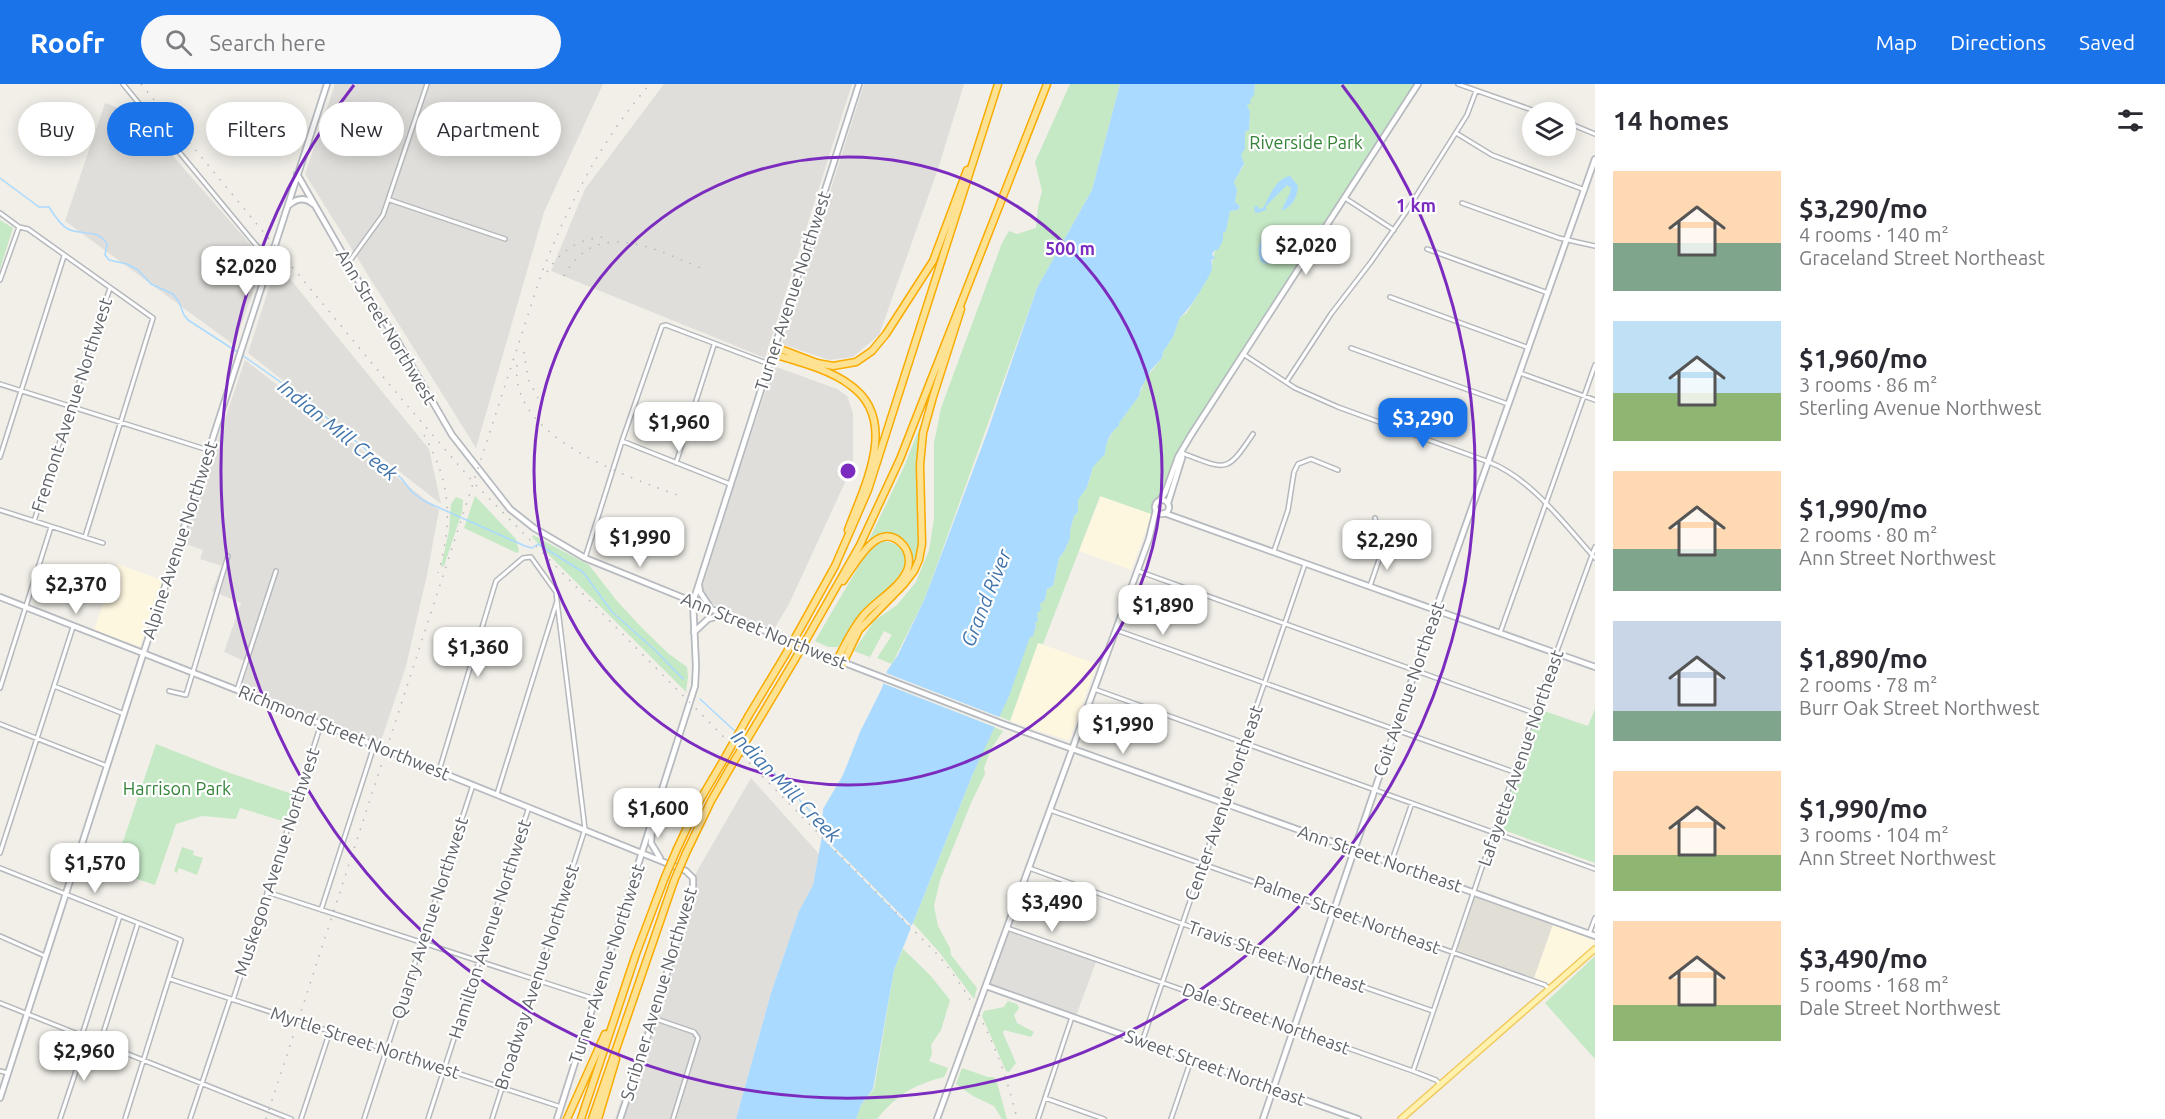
<!DOCTYPE html>
<html lang="en">
<head>
<meta charset="utf-8">
<style>
	:root { --surface:#fff; --page:#f7f7f7; --text:#2b2b33; --muted:#7c7c81; --accent:#1a73e8 }
	body { margin:0; font-family:Ubuntu,sans-serif; background:var(--page); color:var(--text); height:100vh; display:flex; flex-direction:column; font-size:22px; white-space:nowrap }
	* { box-sizing:border-box; margin:0 }
	p { font-size:20px; color:var(--muted) }
	.icon { flex:none; width:33px; height:33px; fill:none; stroke:currentColor; stroke-width:2; stroke-linecap:round; stroke-linejoin:round }
	.map { position:relative; flex:1; overflow:hidden }
	.sheet { display:flex; flex-direction:column; background:var(--surface); width:570px }
	.sheet>* { flex:none }
	.top-card { position:absolute; left:18px; top:18px; width:570px; height:54px; display:flex; gap:12px }
	.fabs { position:absolute; left:1522px; top:18px; display:grid; gap:12px }
	.fabs a { display:grid; place-items:center; width:54px; height:54px; border-radius:50%; background:var(--surface); box-shadow:0 3px 15px #0003; font-size:30px }
	.price { position:absolute; translate:-50% -51px; padding:0 14px; border-radius:12px; background:#fff; color:#222; font-size:20px; line-height:39px; filter:drop-shadow(0 2px 3px #0008) }
	.price::after { content:''; position:absolute; left:50%; top:36px; width:18px; height:14px; margin-left:-9px; background:inherit; clip-path:polygon(0 0,100% 0,50% 100%) }
	.price.active { background:var(--accent); color:#fff }
	ul { padding:0; list-style:none }
	li { display:flex; align-items:center; gap:18px; height:150px; padding:0 18px }
	li span { display:grid; place-items:center; flex:none; width:168px; height:120px; border-radius:0px; color:#555 }
	li>.icon { margin-inline-start:auto }
	span .icon { width:72px; height:72px; fill:#fffc; stroke-width:1 }
	li b { font-size:26px }
	h2 { display:flex; justify-content:space-between; align-items:center; height:72px; padding:0 18px; font-size:26px }
	.pill { padding:0 21px; border-radius:27px; background:var(--surface); box-shadow:0 3px 15px #0003; font-size:21px; line-height:54px }
	.pill.active { background:var(--accent); color:#fff }
	header { display:flex; align-items:center; gap:36px; box-sizing:border-box; height:84px; padding:0 30px; background:var(--accent); color:#fff }
	header strong { font-size:28px }
	nav { display:flex; gap:33px; margin-inline-start:auto; font-size:21px }
	.search { width:420px; height:54px; background:var(--page); display:flex; align-items:center; gap:15px; box-sizing:border-box; padding:0 21px; border-radius:33px; color:var(--muted); font-size:22px }
	main { display:flex; flex:1; min-height:0 }
	.map>svg:first-child { display:block }
	.commercial { fill:#fef7e0 }
	.industrial { fill:#e0deda }
	.education { fill:#e1ded6 }
	.green { fill:#c5e8c5 }
	.water { fill:#aadaff }
	.pier { fill:#f1efe8 }
	.lines { fill:none; stroke-linecap:round; stroke-linejoin:round }
	.stream { stroke:#aadaff; stroke-width:1.5 }
	.street-casing { stroke:#b5b8bc; stroke-width:6 }
	.secondary-casing { stroke:#b6babf; stroke-width:8 }
	.primary-casing { stroke:#f2c960; stroke-width:8 }
	.highway-casing { stroke:#f9ab00; stroke-width:9 }
	.street { stroke:#fff; stroke-width:3 }
	.secondary { stroke:#fff; stroke-width:4.5 }
	.primary { stroke:#fff2af; stroke-width:5 }
	.highway { stroke:#fde293; stroke-width:6 }
	.rail { stroke:#b6b7b8; stroke-width:1.5; stroke-dasharray:1.5 8; stroke-linecap:butt }
	.highway-bridge-casing { stroke:#f9ab00; stroke-width:9; stroke-linecap:butt }
	.highway-bridge { stroke:#fde293; stroke-width:6 }
	.ring { fill:none; stroke:#7b2cbf; stroke-width:3 }
	.labels { text-anchor:middle; stroke-width:4.5; stroke-linejoin:round; paint-order:stroke }
	.park-label { font-size:18px; fill:#348238; stroke:#fff }
	.street-label { font-size:18px; fill:#5f6368; stroke:#fff }
	.water-label { font-size:20px; font-style:italic; fill:#4174aa; stroke:#fff }
	.centre { fill:#7b2cbf; stroke:#fff; stroke-width:3 }
	.ring-label { font-size:18px; text-anchor:middle; font-weight:bold; fill:#7b2cbf; stroke:#fff; stroke-width:4.5; stroke-linejoin:round; paint-order:stroke }
</style>
</head>
<body>
<header>
<strong>Roofr</strong>
<div class="search"><svg class="icon" aria-label="search" viewBox="0 0 24 24"><circle cx="10" cy="10" r="6"/><path d="M15 15l6 6"/></svg>Search here</div>
<nav><a>Map</a><a>Directions</a><a>Saved</a></nav>
</header>
<main>
<div class="map">
<svg width="1595" height="1035" viewBox="0 0 1595 1035">
	<rect width="100%" height="100%" fill="#f1efe8"/>
	<path class="commercial" d="M 1101,412 L 1152,430 L 1131,486 L 1079,467 Z
		M 118,480 L 164,497 L 140,563 L 94,546 Z
		M 1038,559 L 1097,580 L 1070,654 L 1067,656 L 1010,637 Z
		M 1553,840 L 1592,855 L 1595,860 L 1549,900 L 1534,894 Z"/>
	<path class="industrial" d="M 335,0 L 603,0 L 544,128 L 476,364 L 305,90 Z
		M 664,0 L 852,0 L 765,274 L 551,187 L 585,105 Z
		M 864,0 L 964,0 L 938,85 L 879,251 L 853,273 L 829,276 L 782,260 Z
		M 105,19 L 137,31 L 264,176 L 234,261 L 65,137 Z
		M 277,179 L 429,365 L 441,420 L 248,269 Z
		M 245,276 L 439,426 L 427,491 L 406,582 L 380,660 L 245,607 L 242,601 L 249,579 L 224,568 L 241,519 L 212,507 L 222,482 L 200,475 L 203,466 L 183,459 Z
		M 774,282 L 837,305 L 847,312 L 853,329 L 853,381 L 789,520 L 774,545 L 717,522 L 708,517 L 701,507 L 737,393 Z
		M 751,694 L 819,770 L 813,801 L 799,827 L 771,909 L 736,1035 L 615,1035 L 663,890 L 689,801 Z
		M 1009,847 L 1096,878 L 1076,932 L 989,901 Z"/>
	<path class="education" d="M 1475,813 L 1553,840 L 1534,894 L 1457,866 Z"/>
	<path class="green" d="M 1070,0 L 1120,0 L 1092,106 L 1037,204 L 925,514 L 892,580 L 877,574 L 892,551 L 884,547 L 870,573 L 854,567 L 874,537 L 897,521 L 916,498 L 929,466 L 934,435 L 934,359 L 941,324 L 1002,159 L 1009,147 L 1017,150 L 1036,144 L 1038,123 L 1042,107 L 1035,78 Z
		M 1255,0 L 1414,0 L 1188,351 L 1178,367 L 1163,409 L 1155,419 L 1154,428 L 1151,430 L 1100,412 L 1043,560 L 1038,559 L 1010,637 L 999,632 L 1030,552 L 1033,551 L 1036,542 L 1035,538 L 1040,520 L 1045,516 L 1047,505 L 1053,502 L 1059,474 L 1065,466 L 1070,454 L 1070,447 L 1074,432 L 1078,428 L 1077,416 L 1087,403 L 1093,383 L 1115,344 L 1139,312 L 1145,295 L 1162,274 L 1163,268 L 1173,253 L 1180,233 L 1187,229 C 1192,219 1210,193 1211,185 C 1214,172 1215,156 1226,146 L 1230,127 L 1238,126 L 1240,122 L 1235,118 L 1237,106 L 1234,98 L 1244,81 L 1241,70 L 1245,48 L 1249,46 L 1250,28 L 1247,21 L 1255,3 Z
		M 0,136 L 13,144 L 0,185 Z
		M 922,338 L 919,462 L 917,473 L 909,490 L 912,472 L 901,457 L 878,452 L 869,456 L 903,385 Z
		M 475,412 L 516,455 L 519,467 L 517,469 L 464,444 Z
		M 456,413 L 463,416 L 462,428 L 444,482 L 441,483 L 449,447 L 451,420 Z
		M 533,451 L 589,481 L 617,517 L 644,546 L 669,570 L 687,583 L 688,593 L 686,608 L 546,468 L 532,453 Z
		M 883,457 C 891,458 899,460 903,468 C 915,489 874,514 861,528 C 851,539 846,552 838,563 L 828,563 L 815,557 L 868,466 L 878,458 Z
		M 1538,625 L 1588,642 L 1595,625 L 1595,779 L 1498,744 Z
		M 994,643 L 1003,647 L 991,665 L 984,684 L 985,690 L 971,719 L 940,796 L 934,822 L 938,842 L 950,864 L 951,871 L 977,904 L 974,915 L 940,869 L 913,839 L 972,692 Z
		M 156,660 L 227,688 L 295,711 L 286,738 L 240,724 L 236,735 L 202,732 L 176,740 L 155,801 L 113,787 Z
		M 182,763 L 194,767 L 193,771 L 203,774 L 197,791 L 179,784 L 177,789 L 174,787 Z
		M 903,865 L 930,891 L 950,916 L 941,946 L 931,961 L 932,970 L 929,977 L 948,984 L 944,993 C 913,1001 898,1010 877,1035 L 856,1035 L 861,1021 L 874,1005 L 894,886 Z
		M 1595,872 L 1595,975 L 1545,919 Z
		M 1008,917 L 1017,920 L 1019,924 L 1014,931 L 1017,939 L 1034,948 L 1031,953 L 1004,946 L 1003,949 L 1016,979 L 1009,988 L 1006,987 L 982,932 L 984,927 L 1004,923 Z
		M 962,984 L 988,993 L 993,993 L 996,995 L 1007,1035 L 1002,1035 L 994,1022 L 973,1012 L 956,1000 Z"/>
	<path class="water" d="M 1120,0 L 1255,0 L 1254,11 L 1250,16 L 1251,19 L 1247,21 L 1250,28 L 1249,46 L 1245,48 L 1245,65 L 1241,70 L 1244,80 L 1234,98 L 1237,106 L 1235,118 L 1240,122 L 1238,126 L 1230,127 L 1226,147 L 1223,149 L 1223,156 L 1218,166 L 1215,166 L 1212,170 L 1215,175 L 1212,175 C 1211,178 1212,182 1212,185 C 1210,192 1188,229 1180,233 L 1173,253 L 1163,268 L 1162,274 L 1151,286 L 1141,304 L 1139,312 L 1119,339 L 1119,342 C 1111,346 1105,360 1105,370 L 1093,383 L 1087,403 L 1078,416 L 1078,428 L 1074,432 L 1070,447 L 1070,454 L 1065,466 L 1059,474 L 1053,502 L 1047,505 L 1045,516 L 1040,520 L 1041,526 L 1037,529 L 1038,537 L 1035,539 L 1036,542 L 1033,552 L 1030,553 L 1009,612 L 972,692 L 894,886 L 873,1005 L 861,1021 L 856,1035 L 736,1035 L 771,909 L 799,827 L 813,801 L 822,752 L 823,725 L 843,691 L 860,648 L 882,604 L 887,587 L 898,571 L 925,514 L 987,349 L 1037,204 L 1092,106 Z
		M 1290,92 L 1298,102 C 1297,114 1292,123 1281,127 L 1290,109 L 1291,104 L 1287,101 L 1266,122 L 1266,126 L 1257,129 L 1254,127 L 1255,122 L 1258,122 L 1258,125 L 1263,124 C 1270,112 1275,95 1290,92 Z
		M 1279,141 L 1286,144 L 1297,145 C 1291,160 1282,187 1261,178 C 1254,161 1263,148 1279,141 Z"/>
	<path class="pier" d="M 886,589 L 1002,634 L 997,644 L 882,599 Z
		M 819,748 L 913,843 L 911,844 L 819,751 Z"/>
	<g class="lines">
		<path class="stream" d="M 0,94 L 39,123 L 49,123 C 54,131 60,141 68,145 C 82,152 98,144 107,160 L 105,171 L 109,176 L 127,180 L 138,186 L 151,200 L 173,210 L 179,218 L 184,231 L 188,236 L 239,269
			M 242,271 L 299,311 L 401,394 L 412,408 L 424,417 L 525,462 L 532,464 L 538,460 L 583,488 L 612,528 L 655,566 L 683,595
			M 700,615 L 737,649
			M 748,661 L 823,741"/>
		<g class="street-casing">
			<path id="street" d="M 123,0 L 256,161 L 271,175
				M 1458,0 L 1538,28
				M 1566,38 L 1595,50
				M 1456,49 L 1492,71 L 1585,106
				M 1345,114 L 1394,146
				M 390,116 L 505,155
				M 1462,119 L 1559,154 L 1595,162
				M 0,129 L 19,143 L 28,145 L 153,234 L 85,453
				M 1427,165 L 1548,209
				M 349,178 L 383,131 L 427,0
				M 0,196 L 19,143
				M 1390,213 L 1529,264
				M 1351,264 L 1508,320
				M 1243,270 L 1295,304 L 1338,323 L 1489,378 C 1532,395 1564,440 1595,474
				M 1520,289 L 1595,316
				M 1287,297 L 1331,230 L 1371,178 L 1406,128 L 1467,31 L 1476,7
				M 0,300 L 208,366
				M 622,357 L 730,400
				M 1182,369 C 1227,386 1226,390 1253,350
				M 0,373 L 64,172
				M 676,379 L 714,261
				M 0,426 L 103,459
				M 1375,434 L 1383,464
				M 34,437 L 110,204
				M 1383,464 L 1404,449
				M 1274,467 L 1288,426 L 1294,388 L 1298,380 L 1311,375 L 1338,386
				M 585,474 L 622,357 L 662,242 L 666,241 L 769,280
				M 1138,487 L 1534,629
				M 1370,502 L 1383,464
				M 1116,546 L 1514,688
				M 1500,549 L 1595,281
				M 54,602 L 124,630
				M 0,604 L 51,443
				M 1094,605 L 1595,785
				M 237,606 L 276,487
				M 169,607 L 186,611 L 228,472
				M 0,640 L 107,682
				M 439,687 L 496,497 L 523,474 L 531,473 L 556,508 L 557,517 L 585,745 L 492,1035
				M 497,710 L 557,517
				M 1050,726 L 1545,901 L 1549,905
				M 0,769 L 73,543
				M 1391,779 L 1412,719
				M 0,784 L 181,856 L 125,1035
				M 1029,784 L 1183,840 L 1433,927
				M 267,808 L 595,915
				M 321,826 L 374,662
				M 1007,844 L 1413,987 L 1436,996 L 1441,1001
				M 1589,850 L 1595,834
				M 0,852 L 45,872
				M 170,895 L 561,1023
				M 233,916 L 321,640
				M 0,919 L 291,1035
				M 653,934 L 694,948 L 698,954 L 673,1035
				M 82,951 L 120,832
				M 1142,958 L 1305,480
				M 100,959 L 138,839
				M 0,987 L 8,989
				M 1413,987 L 1535,627 L 1595,463
				M 1045,1014 L 1104,1035
				M 60,1035 L 87,954
				M 190,1035 L 230,915
				M 301,1035 L 330,947
				M 364,1035 L 473,701
				M 428,1035 L 529,723
				M 1038,1035 L 1072,933
				M 1171,1035 L 1191,976"/>
		</g>
		<g class="secondary-casing">
			<path id="secondary" d="M 297,90 L 363,205 L 395,253 L 452,351 L 510,425 L 534,444 L 585,474 L 832,574 L 1003,640 L 1595,852
				M 289,121 C 297,114 305,113 313,120
				M 1160,416 L 1165,409 L 1178,373 L 1191,351 L 1418,0
				M1155 423a7 7 0 1 1 14 0a7 7 0 1 1-14 0Z
				M 1168,419 L 1182,374 L 1182,369
				M 1164,429 L 1595,583
				M 699,501 L 700,508 L 711,525
				M 0,513 L 237,606 L 686,787 L 693,794 L 693,802 L 652,939 L 620,1035
				M 694,548 L 708,535 L 722,531
				M 652,743 L 651,759 L 660,774
				M 986,902 L 1358,1035
				M 0,1014 L 327,0
				M 557,1035 L 695,602 L 696,582 L 693,518 L 859,0
				M 937,1035 L 1149,455 L 1156,426
				M 1263,1035 L 1434,531 L 1595,75"/>
		</g>
		<g class="primary-casing">
			<path id="primary" d="M 1401,1035 L 1595,865"/>
		</g>
		<g class="highway-casing">
			<path id="highway" d="M 775,263 L 817,279 L 833,282 L 856,278 L 872,267 L 886,250 L 933,177 L 967,86
				M 773,270 C 798,278 829,285 850,301 C 900,336 864,402 848,446
				M 800,545 L 835,482 L 868,406 L 998,0
				M 810,549 L 860,461 L 900,375 L 1047,0
				M 837,576 C 845,561 852,545 863,532 C 876,516 901,504 908,484 C 910,476 909,469 904,462 C 879,432 855,481 843,497
				M 843,579 L 859,546 L 904,500 L 914,487 L 919,476 L 922,460 L 920,381 L 923,349 L 933,313 L 961,225
				M 749,631 L 784,573
				M 757,639 L 794,577
				M 677,765 L 700,716 L 723,677
				M 686,769 L 711,717 L 730,684
				M 567,1035 L 605,950
				M 581,1035 L 636,870 L 665,793
				M 592,1035 L 674,797
				M 598,1035 L 616,975"/>
		</g>
		<use href="#street" class="street"/>
		<use href="#secondary" class="secondary"/>
		<use href="#primary" class="primary"/>
		<use href="#highway" class="highway"/>
		<path class="rail" d="M 141,0 L 399,312 L 474,399 L 938,871 C 978,918 1003,974 1017,1035
			M 547,188 C 562,165 581,153 609,153
			M 564,192 C 596,132 657,166 703,185
			M 524,268 L 528,295 L 538,314
			M 517,281 C 509,353 624,391 677,411
			M 424,351 C 451,398 453,438 438,489
			M 266,1035 L 541,191 C 568,121 601,56 650,0"/>
		<g class="highway-bridge-casing">
			<path id="highway-bridge" d="M 784,573 L 800,545
				M 794,577 L 810,549
				M 723,677 L 749,631
				M 730,684 L 757,639
				M 665,793 L 677,765
				M 674,797 L 686,769"/>
		</g>
		<use href="#highway-bridge" class="highway-bridge"/>
	</g>
	<g class="ring">
		<circle cx="848" cy="387" r="314"/>
		<path d="M1342 1A627 627 0 1 1 354 1"/>
	</g>
	<g class="labels">
		<g class="park-label">
			<text x="1306" y="65">Riverside Park</text>
			<text x="177" y="711">Harrison Park</text>
		</g>
		<g class="street-label">
			<text transform="translate(793 207) rotate(-72)" y="6">Turner Avenue Northwest</text>
			<text transform="translate(386 243) rotate(59)" y="6">Ann Street Northwest</text>
			<text transform="translate(72 321) rotate(-72)" y="6">Fremont Avenue Northwest</text>
			<text transform="translate(180 456) rotate(-72)" y="6">Alpine Avenue Northwest</text>
			<text transform="translate(764 547) rotate(22)" y="6">Ann Street Northwest</text>
			<text transform="translate(1409 605) rotate(-71)" y="6">Coit Avenue Northeast</text>
			<text transform="translate(344 649) rotate(22)" y="6">Richmond Street Northwest</text>
			<text transform="translate(1521 674) rotate(-71)" y="6">Lafayette Avenue Northeast</text>
			<text transform="translate(1224 719) rotate(-71)" y="6">Center Avenue Northeast</text>
			<text transform="translate(1380 775) rotate(19)" y="6">Ann Street Northeast</text>
			<text transform="translate(277 778) rotate(-72)" y="6">Muskegon Avenue Northwest</text>
			<text transform="translate(1347 831) rotate(20)" y="6">Palmer Street Northeast</text>
			<text transform="translate(430 834) rotate(-72)" y="6">Quarry Avenue Northwest</text>
			<text transform="translate(490 845) rotate(-72)" y="6">Hamilton Avenue Northwest</text>
			<text transform="translate(1277 873) rotate(19)" y="6">Travis Street Northeast</text>
			<text transform="translate(607 880) rotate(-72)" y="6">Turner Avenue Northwest</text>
			<text transform="translate(537 893) rotate(-72)" y="6">Broadway Avenue Northwest</text>
			<text transform="translate(659 910) rotate(-73)" y="6">Scribner Avenue Northwest</text>
			<text transform="translate(1266 935) rotate(20)" y="6">Dale Street Northeast</text>
			<text transform="translate(365 959) rotate(18)" y="6">Myrtle Street Northwest</text>
			<text transform="translate(1215 984) rotate(20)" y="6">Sweet Street Northeast</text>
		</g>
		<g class="water-label">
			<text transform="translate(338 346) rotate(39)" y="7">Indian Mill Creek</text>
			<text transform="translate(986 514) rotate(-68)" y="7">Grand River</text>
			<text transform="translate(786 702) rotate(46)" y="7">Indian Mill Creek</text>
		</g>
	</g>
	<circle cx="848" cy="387" r="9" class="centre"/>
	<g class="ring-label">
		<text x="1416" y="128">1 km</text>
		<text x="1070" y="171">500 m</text>
	</g>
</svg>
<div class="fabs">
<a><svg class="icon" aria-label="layers" viewBox="0 0 24 24"><path d="M12 4l9 5-9 5-9-5zM3 14l9 5 9-5"/></svg></a>
</div>
<b class="price" style="left:1306px;top:192px">$2,020</b>
<b class="price" style="left:246px;top:213px">$2,020</b>
<b class="price active" style="left:1423px;top:365px">$3,290</b>
<b class="price" style="left:679px;top:369px">$1,960</b>
<b class="price" style="left:640px;top:484px">$1,990</b>
<b class="price" style="left:1387px;top:487px">$2,290</b>
<b class="price" style="left:76px;top:531px">$2,370</b>
<b class="price" style="left:1163px;top:552px">$1,890</b>
<b class="price" style="left:478px;top:594px">$1,360</b>
<b class="price" style="left:1123px;top:671px">$1,990</b>
<b class="price" style="left:658px;top:755px">$1,600</b>
<b class="price" style="left:95px;top:810px">$1,570</b>
<b class="price" style="left:1052px;top:849px">$3,490</b>
<b class="price" style="left:84px;top:998px">$2,960</b>
<div class="top-card">
<a class="pill">Buy</a>
<a class="pill active">Rent</a>
<a class="pill">Filters</a>
<a class="pill">New</a>
<a class="pill">Apartment</a>
</div>
</div>
<section class="sheet">
<h2>14 homes<svg class="icon" aria-label="filters" viewBox="0 0 24 24"><path d="M4 7h16M4 17h16"/><circle cx="9" cy="7" r="2"/><circle cx="15" cy="17" r="2"/></svg></h2>
<ul>
<li><span style="background:linear-gradient(#ffd9b3 60%,#7fa58c 0)"><svg class="icon" aria-label="home" viewBox="0 0 24 24"><path d="M3 11l9-7 9 7M6 9v11h12V9"/></svg></span><div><b>$3,290/mo</b><p>4 rooms · 140 m²</p><p>Graceland Street Northeast</p></div></li>
<li><span style="background:linear-gradient(#bfe0f5 60%,#8fb573 0)"><svg class="icon" aria-label="home" viewBox="0 0 24 24"><path d="M3 11l9-7 9 7M6 9v11h12V9"/></svg></span><div><b>$1,960/mo</b><p>3 rooms · 86 m²</p><p>Sterling Avenue Northwest</p></div></li>
<li><span style="background:linear-gradient(#ffd9b3 65%,#7fa58c 0)"><svg class="icon" aria-label="home" viewBox="0 0 24 24"><path d="M3 11l9-7 9 7M6 9v11h12V9"/></svg></span><div><b>$1,990/mo</b><p>2 rooms · 80 m²</p><p>Ann Street Northwest</p></div></li>
<li><span style="background:linear-gradient(#c9d6e8 75%,#7fa58c 0)"><svg class="icon" aria-label="home" viewBox="0 0 24 24"><path d="M3 11l9-7 9 7M6 9v11h12V9"/></svg></span><div><b>$1,890/mo</b><p>2 rooms · 78 m²</p><p>Burr Oak Street Northwest</p></div></li>
<li><span style="background:linear-gradient(#ffd9b3 70%,#8fb573 0)"><svg class="icon" aria-label="home" viewBox="0 0 24 24"><path d="M3 11l9-7 9 7M6 9v11h12V9"/></svg></span><div><b>$1,990/mo</b><p>3 rooms · 104 m²</p><p>Ann Street Northwest</p></div></li>
<li><span style="background:linear-gradient(#ffd9b3 70%,#8fb573 0)"><svg class="icon" aria-label="home" viewBox="0 0 24 24"><path d="M3 11l9-7 9 7M6 9v11h12V9"/></svg></span><div><b>$3,490/mo</b><p>5 rooms · 168 m²</p><p>Dale Street Northwest</p></div></li>
</ul>
</section>
</main>
</body>
</html>
